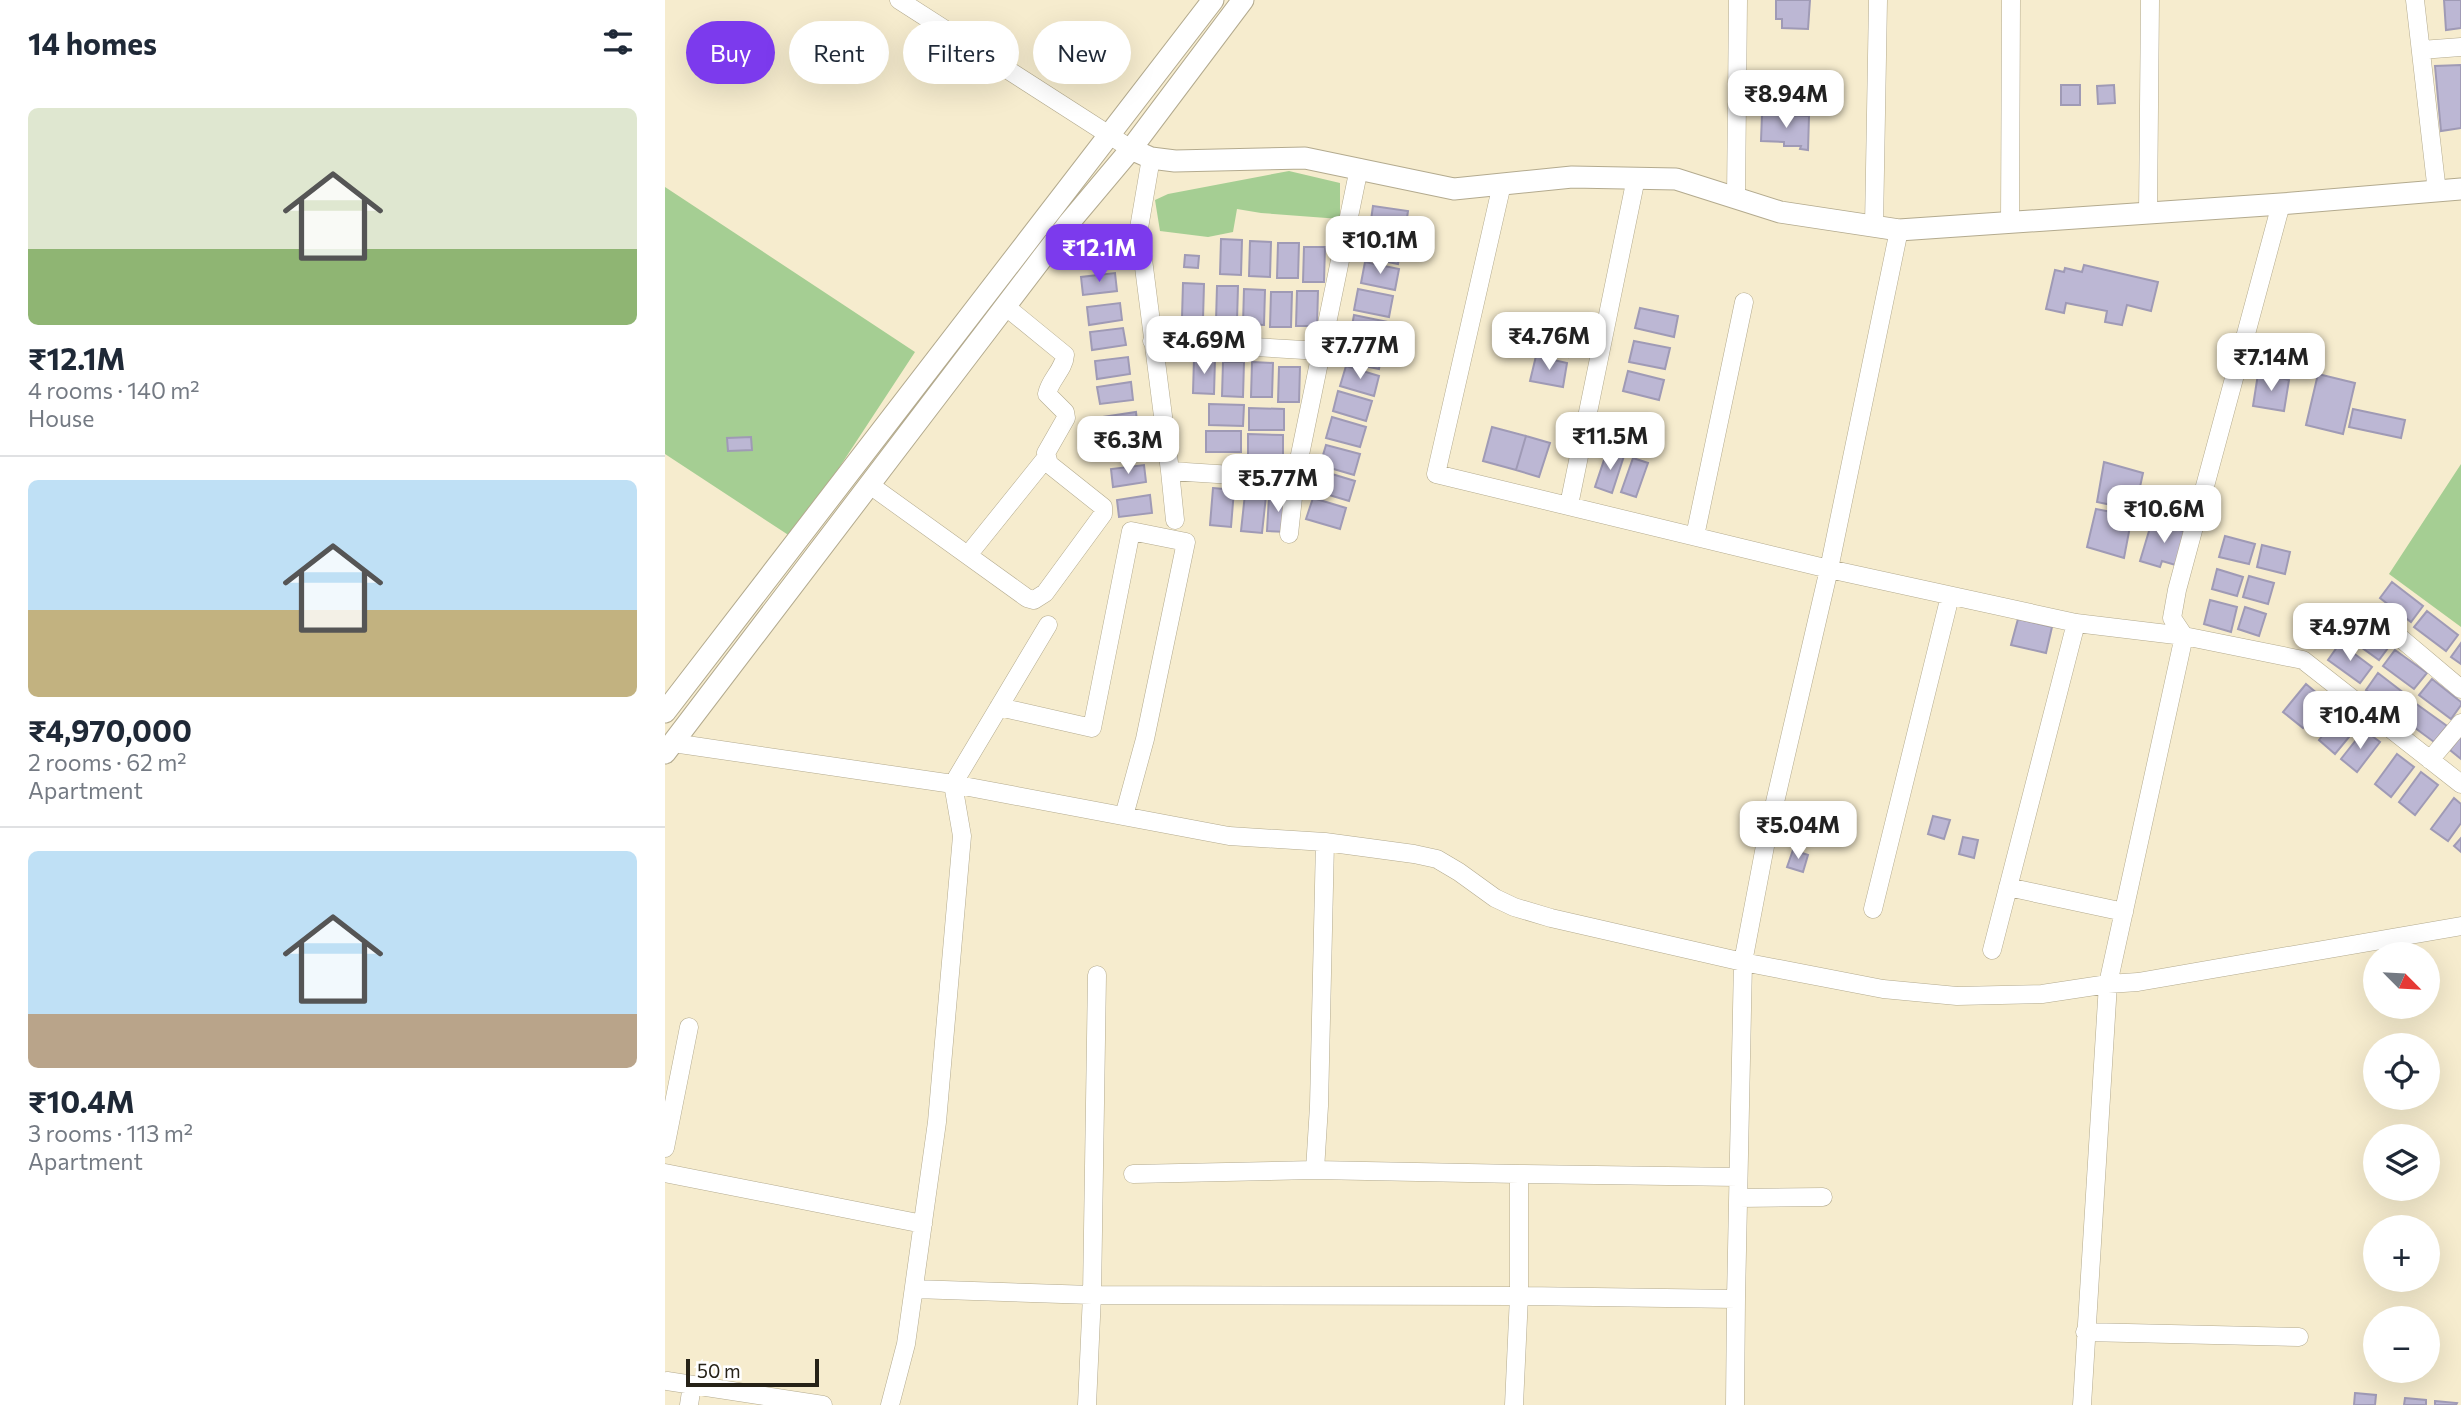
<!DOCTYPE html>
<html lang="en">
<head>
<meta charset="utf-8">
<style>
	:root { --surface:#fff; --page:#f6f6f7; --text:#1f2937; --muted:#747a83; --line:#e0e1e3; --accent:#7c3aed }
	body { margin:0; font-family:Commissioner,sans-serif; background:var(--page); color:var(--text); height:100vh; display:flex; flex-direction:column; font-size:26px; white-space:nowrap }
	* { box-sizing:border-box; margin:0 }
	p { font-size:23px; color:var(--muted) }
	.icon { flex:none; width:38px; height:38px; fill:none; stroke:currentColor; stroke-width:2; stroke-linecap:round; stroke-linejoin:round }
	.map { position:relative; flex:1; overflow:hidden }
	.details { display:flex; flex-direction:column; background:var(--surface); width:665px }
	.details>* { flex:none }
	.top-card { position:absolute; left:21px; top:21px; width:665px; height:63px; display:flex; gap:14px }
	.needle { width:46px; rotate:114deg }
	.buttons { position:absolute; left:1698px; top:942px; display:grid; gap:14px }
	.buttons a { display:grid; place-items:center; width:77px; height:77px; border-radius:50%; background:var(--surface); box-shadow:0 7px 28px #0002; font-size:35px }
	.scale { position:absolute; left:21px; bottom:18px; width:133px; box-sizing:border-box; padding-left:7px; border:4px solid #262217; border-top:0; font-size:19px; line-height:24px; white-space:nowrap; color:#262217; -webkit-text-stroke:5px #fff; paint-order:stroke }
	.price { position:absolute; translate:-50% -60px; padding:0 16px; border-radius:14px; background:#fff; color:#222; font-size:23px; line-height:46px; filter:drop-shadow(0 2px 4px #0008) }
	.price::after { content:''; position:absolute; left:50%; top:42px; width:21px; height:16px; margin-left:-10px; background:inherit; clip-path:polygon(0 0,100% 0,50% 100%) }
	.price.active { background:var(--accent); color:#fff }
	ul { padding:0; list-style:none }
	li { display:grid; align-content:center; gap:14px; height:371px; padding:0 28px }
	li+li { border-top:2px solid var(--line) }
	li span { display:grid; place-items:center; height:217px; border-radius:10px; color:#555 }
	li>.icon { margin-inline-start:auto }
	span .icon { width:126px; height:126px; fill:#fffc; stroke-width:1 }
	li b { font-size:30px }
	h2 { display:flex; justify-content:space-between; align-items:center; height:84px; padding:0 28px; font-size:30px }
	.chip { padding:0 24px; border-radius:32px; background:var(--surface); box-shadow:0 7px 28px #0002; font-size:24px; line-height:63px }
	.chip.active { background:var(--accent); color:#fff }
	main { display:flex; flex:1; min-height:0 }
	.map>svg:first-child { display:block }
	.green { fill:#a5ce93 }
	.building { fill:#bcb7d4; stroke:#9f9ab5; stroke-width:2 }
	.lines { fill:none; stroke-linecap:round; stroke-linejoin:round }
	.minor-casing { stroke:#b3aa8e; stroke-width:19 }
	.tertiary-casing { stroke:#b3aa8e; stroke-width:23 }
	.minor { stroke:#fff; stroke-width:18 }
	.tertiary { stroke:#fff; stroke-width:21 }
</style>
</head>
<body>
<main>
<section class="details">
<h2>14 homes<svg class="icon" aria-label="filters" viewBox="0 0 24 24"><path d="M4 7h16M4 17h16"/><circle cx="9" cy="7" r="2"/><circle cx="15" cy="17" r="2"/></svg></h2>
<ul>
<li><span style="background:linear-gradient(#dfe7d0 65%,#8fb573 0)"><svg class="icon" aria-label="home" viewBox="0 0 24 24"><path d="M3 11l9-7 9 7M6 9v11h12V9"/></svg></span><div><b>₹12.1M</b><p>4 rooms · 140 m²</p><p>House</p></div></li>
<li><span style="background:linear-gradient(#bfe0f5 60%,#c2b280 0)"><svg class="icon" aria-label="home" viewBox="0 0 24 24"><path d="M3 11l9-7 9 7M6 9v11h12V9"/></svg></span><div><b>₹4,970,000</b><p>2 rooms · 62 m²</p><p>Apartment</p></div></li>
<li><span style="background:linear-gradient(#bfe0f5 75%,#b9a48a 0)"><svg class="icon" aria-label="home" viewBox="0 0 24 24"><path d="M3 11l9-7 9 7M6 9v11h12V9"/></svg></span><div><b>₹10.4M</b><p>3 rooms · 113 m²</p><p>Apartment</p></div></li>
</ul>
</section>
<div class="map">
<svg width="1796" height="1405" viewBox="0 0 1796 1405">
	<rect width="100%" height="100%" fill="#f6ecce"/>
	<path class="green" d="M 624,171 L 675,183 L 675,219 L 596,213 L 572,209 L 568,232 L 543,237 L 495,231 L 490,200 L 503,194 Z
		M 0,187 L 250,352 L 128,538 L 0,454 Z
		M 1796,464 L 1796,627 L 1724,574 Z"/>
	<path class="building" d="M 1111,0 L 1145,0 L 1143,29 L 1117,28 L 1117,19 L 1111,19 Z
		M 1779,0 L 1796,0 L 1796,28 L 1781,30 Z
		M 1796,65 L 1796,128 L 1776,131 L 1770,66 Z
		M 1396,85 L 1415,85 L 1415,105 L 1396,105 Z
		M 1449,85 L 1450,103 L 1433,104 L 1432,86 Z
		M 1097,114 L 1144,116 L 1143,150 L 1135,149 L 1136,146 L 1119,146 L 1119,142 L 1096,141 Z
		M 708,206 L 743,211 L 740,232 L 705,227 Z
		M 703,236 L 737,243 L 733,264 L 699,257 Z
		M 556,239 L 577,240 L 576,275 L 555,274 Z
		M 585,241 L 606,242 L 605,277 L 584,276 Z
		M 448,243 L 450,261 L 417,266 L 414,248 Z
		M 613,243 L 634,243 L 633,278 L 612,278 Z
		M 639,247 L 660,247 L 659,282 L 638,282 Z
		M 520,255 L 534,256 L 533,268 L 519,267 Z
		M 700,262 L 734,269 L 730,290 L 696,283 Z
		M 1419,265 L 1493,282 L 1486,311 L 1462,305 L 1457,325 L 1440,322 L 1442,311 L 1401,303 L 1399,313 L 1381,309 L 1390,270 L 1399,272 L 1400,268 L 1417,272 Z
		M 450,273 L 452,291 L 418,295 L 416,277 Z
		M 518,283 L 539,284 L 538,319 L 517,318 Z
		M 552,286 L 573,286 L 572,321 L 551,321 Z
		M 579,289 L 600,290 L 599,325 L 578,324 Z
		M 693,289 L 728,296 L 724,317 L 689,310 Z
		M 632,291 L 653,291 L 652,326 L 631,326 Z
		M 606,292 L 627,292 L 626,327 L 605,327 Z
		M 455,303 L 457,320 L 424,325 L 422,307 Z
		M 975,308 L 1013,316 L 1009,337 L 970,328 Z
		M 689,315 L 723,322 L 719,343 L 685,336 Z
		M 880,326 L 909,331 L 903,357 L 875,350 Z
		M 458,328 L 461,345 L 427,350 L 425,332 Z
		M 684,341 L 718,348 L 714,369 L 680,362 Z
		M 969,341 L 1005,348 L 1000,369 L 964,362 Z
		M 871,356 L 902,363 L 898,387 L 865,381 Z
		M 463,357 L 465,374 L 432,379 L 430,361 Z
		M 529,358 L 550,359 L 549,394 L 528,393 Z
		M 558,362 L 579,362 L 578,397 L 557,396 Z
		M 587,362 L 608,363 L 607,397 L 586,397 Z
		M 681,366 L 714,376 L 709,396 L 675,386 Z
		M 614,367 L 635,367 L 634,402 L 613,402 Z
		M 963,371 L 999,380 L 994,400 L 958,391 Z
		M 1593,374 L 1624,380 L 1619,411 L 1588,406 Z
		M 1653,374 L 1690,383 L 1678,434 L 1641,425 Z
		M 466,382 L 468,400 L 435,404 L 432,387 Z
		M 673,391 L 707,401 L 701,421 L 668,411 Z
		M 544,404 L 579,405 L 578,426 L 544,425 Z
		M 584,408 L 619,409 L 619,430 L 584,430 Z
		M 1688,409 L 1740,420 L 1736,438 L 1684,427 Z
		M 471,412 L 473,430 L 440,434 L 437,417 Z
		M 667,417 L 701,427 L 695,447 L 661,438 Z
		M 827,427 L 861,436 L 851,470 L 818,461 Z
		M 541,431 L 576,431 L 576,452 L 541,452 Z
		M 583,434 L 618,435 L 618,456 L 583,455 Z
		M 861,436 L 885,443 L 874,477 L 851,470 Z
		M 86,437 L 87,450 L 63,451 L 62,438 Z
		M 474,438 L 476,456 L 443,460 L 441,443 Z
		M 661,445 L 695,454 L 689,475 L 655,465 Z
		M 942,451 L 959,456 L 947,493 L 930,487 Z
		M 968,458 L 983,463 L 971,497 L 956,492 Z
		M 1439,462 L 1478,473 L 1470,510 L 1432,502 Z
		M 479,465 L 481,482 L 448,487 L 446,469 Z
		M 657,471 L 690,481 L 684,501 L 651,491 Z
		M 548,488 L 569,490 L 566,527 L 545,525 Z
		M 580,494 L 601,496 L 597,533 L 576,531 Z
		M 485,495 L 487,513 L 454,517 L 452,500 Z
		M 604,496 L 624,497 L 623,532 L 602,531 Z
		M 648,498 L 681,508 L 675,529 L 641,519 Z
		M 1431,509 L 1467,516 L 1459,558 L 1422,547 Z
		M 1487,521 L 1524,533 L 1514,566 L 1497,561 L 1495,567 L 1475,561 Z
		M 1560,536 L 1590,544 L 1584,564 L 1554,557 Z
		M 1597,545 L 1625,552 L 1620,574 L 1592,567 Z
		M 1552,569 L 1578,577 L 1572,596 L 1547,589 Z
		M 1584,576 L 1609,583 L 1603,604 L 1578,597 Z
		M 1727,582 L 1758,606 L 1746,622 L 1715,598 Z
		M 1545,600 L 1572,607 L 1566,632 L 1539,624 Z
		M 1580,607 L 1601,614 L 1594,636 L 1573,629 Z
		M 1762,611 L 1793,635 L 1781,651 L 1749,627 Z
		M 1353,619 L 1387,627 L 1381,653 L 1346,645 Z
		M 1695,621 L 1726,644 L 1714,660 L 1682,637 Z
		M 1675,643 L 1707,667 L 1695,683 L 1663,660 Z
		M 1796,643 L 1796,664 L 1786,657 Z
		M 1730,650 L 1762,673 L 1749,689 L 1718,666 Z
		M 1713,673 L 1744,697 L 1732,713 L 1701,690 Z
		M 1767,679 L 1796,702 L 1796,705 L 1786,719 L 1754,695 Z
		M 1641,684 L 1660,700 L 1638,728 L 1618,712 Z
		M 1750,703 L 1782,726 L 1769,742 L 1738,719 Z
		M 1677,711 L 1694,725 L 1670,754 L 1654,740 Z
		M 1699,730 L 1715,742 L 1692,772 L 1676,759 Z
		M 1796,736 L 1796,759 L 1785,750 Z
		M 1732,754 L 1749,767 L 1726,797 L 1710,784 Z
		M 1756,772 L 1773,785 L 1750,815 L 1734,802 Z
		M 1789,798 L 1796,804 L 1796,823 L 1783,841 L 1766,829 Z
		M 1268,816 L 1285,820 L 1279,839 L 1263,834 Z
		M 1298,837 L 1313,840 L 1309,858 L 1294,854 Z
		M 1796,838 L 1796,852 L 1789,846 Z
		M 1128,850 L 1143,855 L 1138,872 L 1122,867 Z
		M 1690,1393 L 1711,1395 L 1710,1405 L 1689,1405 Z
		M 1740,1398 L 1761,1400 L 1761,1405 L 1739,1405 Z
		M 1770,1401 L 1792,1403 L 1791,1405 L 1770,1405 Z"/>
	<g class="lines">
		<g class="minor-casing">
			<path id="minor" d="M 234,0 L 466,149
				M 1750,0 L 1772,192
				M 1756,50 L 1796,47
				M 486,158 L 474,228 L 505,471 L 630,479 L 694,168
				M 837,184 L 771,474 L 1164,569 L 1234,230
				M 1071,198 L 1073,0
				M 1616,204 L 1512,590 L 1507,618 L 1519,636 L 1638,660 L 1796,784
				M 1483,214 L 1485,0
				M 1345,223 L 1346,0
				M 1209,226 L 1213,0
				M 487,341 L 656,351
				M 505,471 L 510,520
				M 205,485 L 362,598 L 369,600 L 380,593 L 438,514 L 438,507 L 384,464 L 381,453 L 401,418 L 400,412 L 382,394 C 385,379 399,370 400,355 L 340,306
				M 904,505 L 971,178
				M 624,534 L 630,479
				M 1030,536 L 1079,302
				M 303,555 L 381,458
				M 1707,614 L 1796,689
				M 334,707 L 427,728 L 466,531 L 521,542 L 480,739 L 459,816
				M 8,743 L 288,784 L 564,836 L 660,842 L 749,854 L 772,859 L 794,872 L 830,898 L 849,907 L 886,918 L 1078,962 L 1218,989 L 1292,996 L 1377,994 L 1443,984 L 1473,982 L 1796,926
				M 1765,760 L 1796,723
				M 1343,887 L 1459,912
				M 1208,909 L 1285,596
				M 1327,950 L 1411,623
				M 432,975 L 427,1295 L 854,1296 L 854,1174 L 1073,1177
				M 0,1148 L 24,1027
				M 650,1170 L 654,1106 L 660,842
				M 0,1173 L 258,1224
				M 468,1174 L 650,1170 L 854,1174
				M 1074,1198 L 1158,1197
				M 249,1289 L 427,1295 L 422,1405
				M 1071,1299 L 1078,962 L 1101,841 L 1164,569 L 1411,623 L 1519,636 L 1443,984 L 1417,1405
				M 1420,1332 L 1634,1337
				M 2,1381 L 158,1405
				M 24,1405 L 27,1385
				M 225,1405 L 241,1344 L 272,1122 L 297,836 L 288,784 L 383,625
				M 849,1405 L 854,1296 L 1071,1299 L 1070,1405"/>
		</g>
		<g class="tertiary-casing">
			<path id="tertiary" d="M 466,149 L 486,158 L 510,161 L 640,158 L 789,189 L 907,177 L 1011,179 L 1115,212 L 1234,230 L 1616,204 L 1796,189
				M 0,712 L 548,0
				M 0,753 L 403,224 L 466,149 L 578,0"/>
		</g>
		<use href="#minor" class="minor"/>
		<use href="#tertiary" class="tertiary"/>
	</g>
</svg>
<div class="buttons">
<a><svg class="needle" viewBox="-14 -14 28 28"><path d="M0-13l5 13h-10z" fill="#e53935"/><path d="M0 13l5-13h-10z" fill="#747a83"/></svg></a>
<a><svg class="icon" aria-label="locate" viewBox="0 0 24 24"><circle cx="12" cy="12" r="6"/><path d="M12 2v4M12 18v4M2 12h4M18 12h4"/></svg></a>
<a><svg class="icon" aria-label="layers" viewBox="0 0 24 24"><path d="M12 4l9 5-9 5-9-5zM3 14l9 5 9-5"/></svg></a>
<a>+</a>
<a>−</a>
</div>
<div class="scale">50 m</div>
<b class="price" style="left:1121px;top:130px">₹8.94M</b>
<b class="price" style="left:715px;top:276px">₹10.1M</b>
<b class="price active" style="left:434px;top:284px">₹12.1M</b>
<b class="price" style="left:884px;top:372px">₹4.76M</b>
<b class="price" style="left:539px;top:376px">₹4.69M</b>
<b class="price" style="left:695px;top:381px">₹7.77M</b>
<b class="price" style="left:1606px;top:393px">₹7.14M</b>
<b class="price" style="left:945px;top:472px">₹11.5M</b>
<b class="price" style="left:463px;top:476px">₹6.3M</b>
<b class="price" style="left:613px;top:514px">₹5.77M</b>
<b class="price" style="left:1499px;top:545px">₹10.6M</b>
<b class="price" style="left:1685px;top:663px">₹4.97M</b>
<b class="price" style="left:1695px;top:751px">₹10.4M</b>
<b class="price" style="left:1133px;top:861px">₹5.04M</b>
<div class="top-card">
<a class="chip active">Buy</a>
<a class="chip">Rent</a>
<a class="chip">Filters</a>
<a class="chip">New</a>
</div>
</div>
</main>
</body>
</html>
